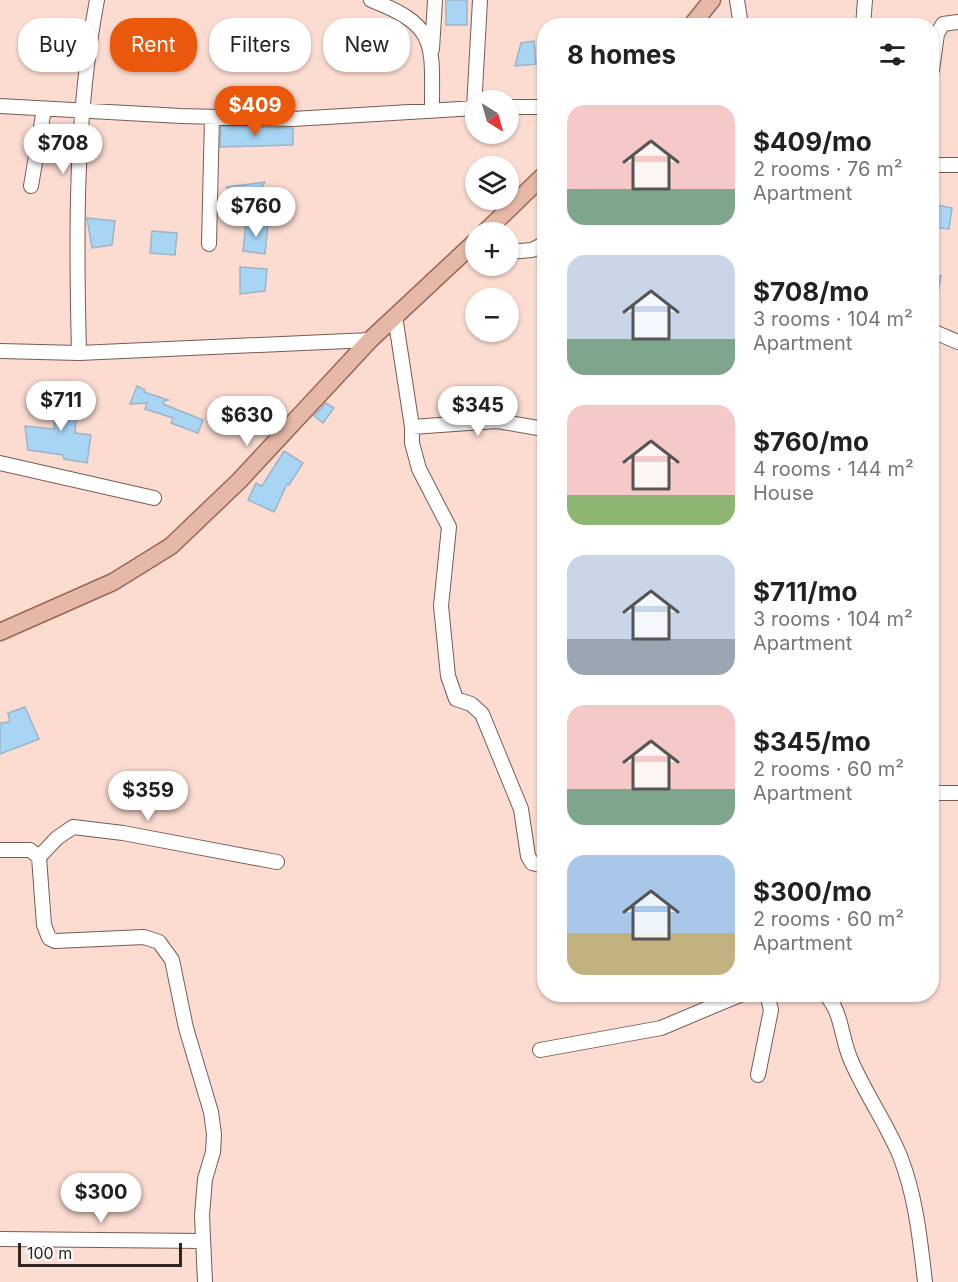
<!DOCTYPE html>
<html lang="en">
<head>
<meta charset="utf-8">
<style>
	:root { --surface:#fff; --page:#f2f2f2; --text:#222; --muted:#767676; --accent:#ea580c }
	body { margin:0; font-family:Inter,sans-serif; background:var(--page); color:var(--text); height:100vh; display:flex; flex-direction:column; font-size:22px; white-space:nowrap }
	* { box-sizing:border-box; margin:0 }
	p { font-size:20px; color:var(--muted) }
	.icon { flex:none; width:33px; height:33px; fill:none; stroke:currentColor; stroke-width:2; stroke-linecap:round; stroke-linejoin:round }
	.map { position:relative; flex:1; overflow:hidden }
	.details { position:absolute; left:537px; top:18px; width:402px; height:984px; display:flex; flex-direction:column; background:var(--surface); border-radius:24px; box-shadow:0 2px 4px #0004 }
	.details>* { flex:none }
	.top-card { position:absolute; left:18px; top:18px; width:429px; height:54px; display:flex; gap:12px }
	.needle { width:39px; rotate:143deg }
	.fabs { position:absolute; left:465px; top:90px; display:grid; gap:12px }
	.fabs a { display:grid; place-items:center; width:54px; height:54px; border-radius:50%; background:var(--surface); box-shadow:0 2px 4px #0004; font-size:30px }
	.scale { position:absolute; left:18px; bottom:15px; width:164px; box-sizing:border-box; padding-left:6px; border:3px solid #2f2420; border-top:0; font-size:16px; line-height:21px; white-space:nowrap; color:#2f2420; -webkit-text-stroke:4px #fff; paint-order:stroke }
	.price { position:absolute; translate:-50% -51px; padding:0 14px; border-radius:21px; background:#fff; color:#222; font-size:20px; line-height:39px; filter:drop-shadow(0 2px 3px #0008) }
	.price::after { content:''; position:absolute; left:50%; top:36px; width:18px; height:14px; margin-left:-9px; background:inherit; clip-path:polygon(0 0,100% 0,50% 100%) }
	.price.current { background:var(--accent); color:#fff }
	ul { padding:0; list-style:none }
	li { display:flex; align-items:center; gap:18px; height:150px; padding:0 30px }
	li span { display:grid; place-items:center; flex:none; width:168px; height:120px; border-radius:18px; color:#555 }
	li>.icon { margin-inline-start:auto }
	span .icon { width:72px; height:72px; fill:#fffc; stroke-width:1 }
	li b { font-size:26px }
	h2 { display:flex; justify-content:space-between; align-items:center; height:72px; padding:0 30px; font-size:26px }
	.tag { padding:0 21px; border-radius:24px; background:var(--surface); box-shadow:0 2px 4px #0004; font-size:21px; line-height:54px }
	.tag.current { background:var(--accent); color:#fff }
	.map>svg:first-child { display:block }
	.building { fill:#a8d5f4; stroke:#9bb5c7; stroke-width:1.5 }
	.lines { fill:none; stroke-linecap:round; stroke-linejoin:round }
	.minor-casing { stroke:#775b52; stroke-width:16 }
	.major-casing { stroke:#9b6653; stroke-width:19 }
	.minor { stroke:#fff; stroke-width:14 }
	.major { stroke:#e6b8a8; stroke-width:16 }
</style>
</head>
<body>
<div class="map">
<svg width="958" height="1282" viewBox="0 0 958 1282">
	<rect width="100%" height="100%" fill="#fcdcd1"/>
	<path class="building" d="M 446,0 L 467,0 L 467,25 L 446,25 Z
		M 534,41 L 536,64 L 515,66 L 521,43 Z
		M 221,126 L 293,128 L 293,145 L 220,147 Z
		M 265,182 L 252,202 L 228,210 L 227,187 Z
		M 932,204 L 952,208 L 949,229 L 932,227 Z
		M 87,218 L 115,221 L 112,245 L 92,248 Z
		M 246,222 L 268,224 L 265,254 L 243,251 Z
		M 152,231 L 177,233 L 175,255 L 150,253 Z
		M 240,267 L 267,269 L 265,291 L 240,294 Z
		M 932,275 L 941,276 L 936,304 L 932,304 Z
		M 137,386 L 145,390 L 144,392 L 168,400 L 164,401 L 163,404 L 203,420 L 198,433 L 171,423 L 173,418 L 145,409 L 147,403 L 130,404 Z
		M 56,390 L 78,391 L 75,433 L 91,435 L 87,463 L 64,459 L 63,455 L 28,450 L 25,426 L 54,429 Z
		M 326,403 L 334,408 L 323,423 L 314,416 Z
		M 284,451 L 303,463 L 289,485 L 287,484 L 274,512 L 248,500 L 256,483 L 262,486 Z
		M 25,707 L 39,739 L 0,754 L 0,723 L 10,722 L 8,713 Z"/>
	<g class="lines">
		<g class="minor-casing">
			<path id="minor" d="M 371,0 C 438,26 432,43 432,109
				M 737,0 L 741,26
				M 863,26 L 865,0
				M 432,49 L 435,0
				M 932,70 L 937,34 L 943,24 L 958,22
				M 0,106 L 181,116 L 293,119 L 476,108
				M 508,107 L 544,107
				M 474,108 L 480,0
				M 932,165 L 958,165
				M 31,186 L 44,109
				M 209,244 L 212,117
				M 508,252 L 532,250 L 544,244
				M 395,316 L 412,427 L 412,443 L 419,469 L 449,527 L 441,606 L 448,676 L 456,699 L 471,704 L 482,714 L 521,809 L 528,856 L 532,863 L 544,866
				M 932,331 L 958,342
				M 0,351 L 79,353 L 370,340
				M 79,353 C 76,235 75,116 97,0
				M 412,427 L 497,421 L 544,429
				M 0,463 L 154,498
				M 932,793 L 958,793
				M 0,850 L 30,850 L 39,857 L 44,925 L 49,938 L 55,941 L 144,937 L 159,942 L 172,960 L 186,1028 L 211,1112 L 214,1134 L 213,1152 L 205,1179 L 202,1215 L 205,1282
				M 39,857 L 57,838 L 73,827 L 123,833 L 277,862
				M 825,994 C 842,1011 841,1037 850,1058 C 864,1092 886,1122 900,1156 C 916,1197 920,1239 925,1282
				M 540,1050 L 661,1028 L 742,994
				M 758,1075 L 771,1010 L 767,994
				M 0,1239 L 202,1241"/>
		</g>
		<g class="major-casing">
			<path id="major" d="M 691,26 L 712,0
				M 485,232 L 544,175
				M 0,632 L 113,582 L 171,546 L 239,481 L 370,340 L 476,241"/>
		</g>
		<use href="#minor" class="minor"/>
		<use href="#major" class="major"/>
	</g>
</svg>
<div class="fabs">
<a><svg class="needle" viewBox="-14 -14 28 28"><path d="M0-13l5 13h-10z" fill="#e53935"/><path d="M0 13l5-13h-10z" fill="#767676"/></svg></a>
<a><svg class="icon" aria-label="layers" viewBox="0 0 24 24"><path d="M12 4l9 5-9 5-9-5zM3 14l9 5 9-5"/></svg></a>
<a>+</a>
<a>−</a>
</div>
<div class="scale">100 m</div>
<b class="price current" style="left:255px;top:137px">$409</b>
<b class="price" style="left:63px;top:175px">$708</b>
<b class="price" style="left:256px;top:238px">$760</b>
<b class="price" style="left:61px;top:432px">$711</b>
<b class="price" style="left:478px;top:437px">$345</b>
<b class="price" style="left:247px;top:447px">$630</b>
<b class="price" style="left:148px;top:822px">$359</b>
<b class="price" style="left:101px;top:1224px">$300</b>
<div class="top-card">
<a class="tag">Buy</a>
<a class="tag current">Rent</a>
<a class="tag">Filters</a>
<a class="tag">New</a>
</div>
<section class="details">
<h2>8 homes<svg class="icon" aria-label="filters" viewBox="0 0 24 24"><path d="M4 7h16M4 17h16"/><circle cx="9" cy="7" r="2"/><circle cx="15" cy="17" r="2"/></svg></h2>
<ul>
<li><span style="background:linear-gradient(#f6c9c9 70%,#7fa58c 0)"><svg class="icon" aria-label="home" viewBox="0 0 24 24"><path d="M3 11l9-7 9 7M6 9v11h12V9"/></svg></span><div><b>$409/mo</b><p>2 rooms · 76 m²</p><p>Apartment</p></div></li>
<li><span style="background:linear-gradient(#c9d6e8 70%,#7fa58c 0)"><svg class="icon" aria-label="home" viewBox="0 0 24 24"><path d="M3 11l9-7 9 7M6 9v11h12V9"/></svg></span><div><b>$708/mo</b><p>3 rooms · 104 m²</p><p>Apartment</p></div></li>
<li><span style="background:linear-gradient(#f6c9c9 75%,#8fb573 0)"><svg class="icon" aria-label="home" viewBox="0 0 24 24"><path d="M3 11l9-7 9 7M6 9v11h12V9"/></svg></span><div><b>$760/mo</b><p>4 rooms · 144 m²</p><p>House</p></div></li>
<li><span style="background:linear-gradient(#c9d6e8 70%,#9aa5b1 0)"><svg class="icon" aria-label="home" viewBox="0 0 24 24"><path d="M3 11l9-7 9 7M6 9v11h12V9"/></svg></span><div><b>$711/mo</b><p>3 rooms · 104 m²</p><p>Apartment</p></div></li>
<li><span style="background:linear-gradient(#f6c9c9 70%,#7fa58c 0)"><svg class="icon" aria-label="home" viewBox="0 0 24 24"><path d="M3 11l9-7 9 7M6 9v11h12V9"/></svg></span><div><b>$345/mo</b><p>2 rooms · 60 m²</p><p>Apartment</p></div></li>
<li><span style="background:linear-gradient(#a9c7e8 65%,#c2b280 0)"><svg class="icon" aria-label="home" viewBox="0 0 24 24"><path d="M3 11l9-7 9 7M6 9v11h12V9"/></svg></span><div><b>$300/mo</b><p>2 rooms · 60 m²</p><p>Apartment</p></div></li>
</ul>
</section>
</div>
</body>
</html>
